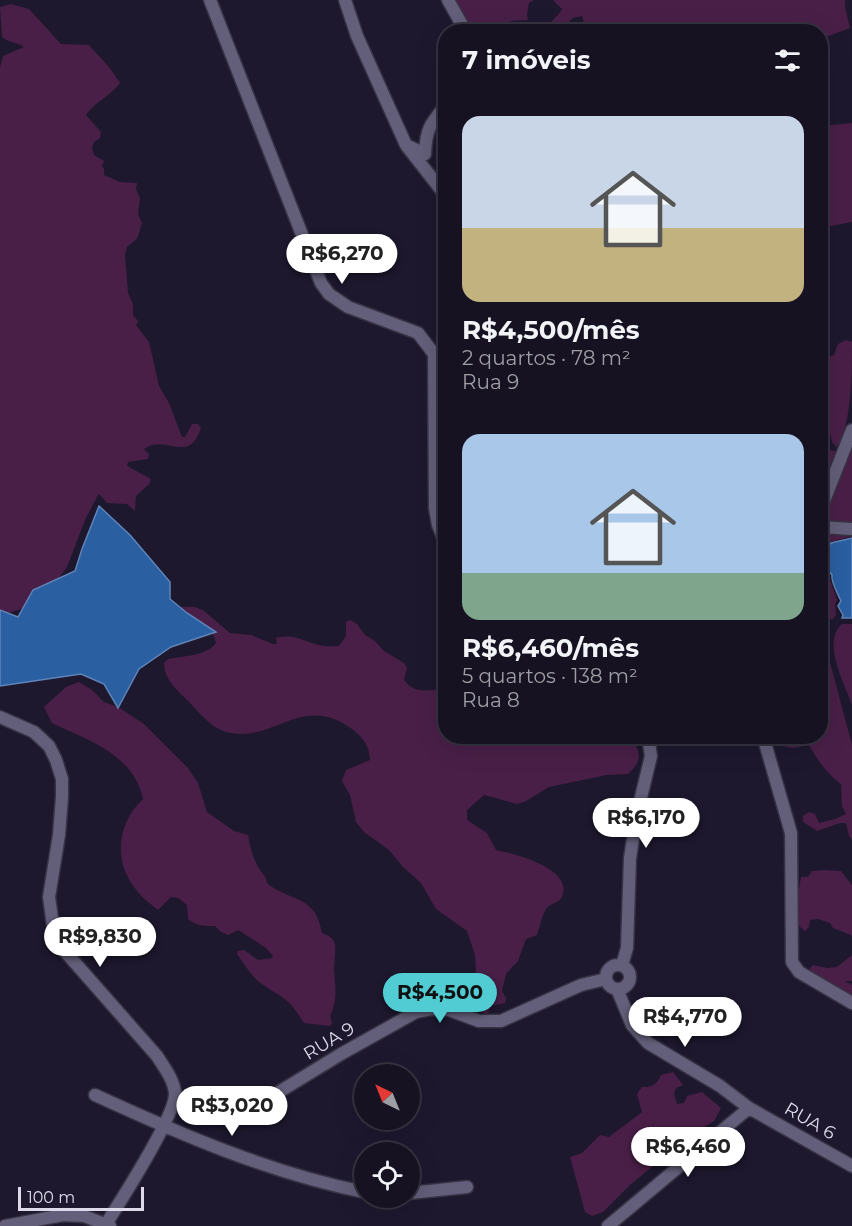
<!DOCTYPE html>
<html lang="pt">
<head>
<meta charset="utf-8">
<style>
	:root { --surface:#161222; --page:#1f1b2a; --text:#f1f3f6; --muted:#9e9ea5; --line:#353240; --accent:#51ccd3 }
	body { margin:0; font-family:Montserrat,sans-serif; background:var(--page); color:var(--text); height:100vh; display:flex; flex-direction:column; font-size:22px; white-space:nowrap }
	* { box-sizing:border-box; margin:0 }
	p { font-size:20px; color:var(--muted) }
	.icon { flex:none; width:33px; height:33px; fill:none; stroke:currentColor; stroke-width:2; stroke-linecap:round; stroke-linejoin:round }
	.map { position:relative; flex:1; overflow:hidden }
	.drawer { position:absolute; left:438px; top:24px; width:390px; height:720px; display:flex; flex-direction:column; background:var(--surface); border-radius:24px; box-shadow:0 6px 24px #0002,0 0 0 2px var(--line) }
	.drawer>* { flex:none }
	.needle { width:39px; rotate:317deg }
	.controls { position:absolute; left:354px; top:1064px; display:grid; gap:12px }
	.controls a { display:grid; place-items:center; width:66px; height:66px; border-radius:50%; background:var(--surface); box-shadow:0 6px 24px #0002,0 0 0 2px var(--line); font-size:30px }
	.scale { position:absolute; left:18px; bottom:15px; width:126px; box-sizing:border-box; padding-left:6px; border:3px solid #dddbeb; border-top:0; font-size:16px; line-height:21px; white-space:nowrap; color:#dddbeb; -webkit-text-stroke:4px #1d182e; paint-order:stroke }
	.price { position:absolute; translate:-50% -51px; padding:0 14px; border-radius:21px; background:#fff; color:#222; font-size:20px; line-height:39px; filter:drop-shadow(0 2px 3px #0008) }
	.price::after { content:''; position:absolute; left:50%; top:36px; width:18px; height:14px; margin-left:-9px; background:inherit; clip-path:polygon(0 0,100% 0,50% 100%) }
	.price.current { background:var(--accent); color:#111 }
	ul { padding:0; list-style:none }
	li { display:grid; align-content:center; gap:12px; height:318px; padding:0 24px }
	li span { display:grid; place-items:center; height:186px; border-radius:18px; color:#555 }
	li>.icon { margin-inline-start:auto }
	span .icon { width:108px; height:108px; fill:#fffc; stroke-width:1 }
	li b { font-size:26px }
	h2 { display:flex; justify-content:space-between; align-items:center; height:72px; padding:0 24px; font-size:26px }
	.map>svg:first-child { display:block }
	.green { fill:#491f47 }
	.water { fill:#2a5fa2; stroke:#6084b8; stroke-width:1.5 }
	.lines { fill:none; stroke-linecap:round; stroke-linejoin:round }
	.minor-casing { stroke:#373345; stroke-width:15 }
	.minor { stroke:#635e79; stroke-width:12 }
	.labels { text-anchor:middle; stroke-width:4.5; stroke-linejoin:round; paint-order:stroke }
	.street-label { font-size:18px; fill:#dddbeb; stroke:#1d182e }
</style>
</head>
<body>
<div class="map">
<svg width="852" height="1226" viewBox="0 0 852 1226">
	<rect width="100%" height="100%" fill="#1d182e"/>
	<path class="green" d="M 454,0 L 534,0 L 529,3 L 527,14 L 528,20 L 511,21 L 497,32 L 472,31 Z
		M 553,0 L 845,0 L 845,7 L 850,28 L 821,39 L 820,32 L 587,31 L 582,16 L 573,18 L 558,31 L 551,31 L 548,29 C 550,20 558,17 562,9 Z
		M 11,4 L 29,9 L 61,44 L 89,45 L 109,67 L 120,83 C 110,97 94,102 86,115 L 101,132 L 100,138 L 94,142 L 92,148 L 94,155 L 104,161 L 102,166 L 104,169 L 104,175 L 120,182 L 137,183 L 136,189 L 140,198 L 138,214 L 142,223 L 137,239 L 127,247 L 125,255 L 128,293 L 133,304 L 133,315 L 138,321 L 136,325 L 149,342 L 159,386 L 169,403 L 182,437 L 185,437 L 192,424 L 198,424 L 201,428 C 188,466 167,433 144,449 L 149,454 L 148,459 L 128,462 L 127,465 L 129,467 L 151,479 L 149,484 L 136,496 L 135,511 L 127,504 L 107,503 L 100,495 L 98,495 L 85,520 L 67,567 L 59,578 L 24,608 L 2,615 L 0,615 L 0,67 L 3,56 L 24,47 C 18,42 9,43 2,37 L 0,7 Z
		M 852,123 L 852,222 L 821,228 L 821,126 Z
		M 846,340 L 852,342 C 852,366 852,432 836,447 L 832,442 L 825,413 L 821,412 L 821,358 L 824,359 L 834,355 L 838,344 Z
		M 852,438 L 852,525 L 820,522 Z
		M 831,450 L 838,452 L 821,495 L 821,463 L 823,454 Z
		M 820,530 L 852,530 L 852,536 L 827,543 L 824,546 L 824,552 L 821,551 Z
		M 821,565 L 822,569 L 829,576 L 837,600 L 835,604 L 836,615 L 832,620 C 815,610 820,583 821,565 Z
		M 176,607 L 194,607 L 203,610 L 230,633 L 251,635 L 273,644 L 277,644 L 276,638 C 295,633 303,641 319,645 C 325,647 333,646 339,646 L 346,636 L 346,622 L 350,620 L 357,624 L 365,635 L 375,641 L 384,651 L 404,663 L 407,668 L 404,680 C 416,696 428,688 445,691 L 446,736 L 553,737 L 580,744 L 595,737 L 631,737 C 641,753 643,760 628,774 L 607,775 L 549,787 L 526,801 L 517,804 L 484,795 L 467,810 L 467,820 L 487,833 L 496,850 C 514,854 574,868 562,897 C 559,903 551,903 547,908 C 542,914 540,927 537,935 L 526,939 L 518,961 L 506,974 L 502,991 L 506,998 L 505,1003 L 492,1006 L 487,1015 L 476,1008 L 471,995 L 476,973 L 475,955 L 467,931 L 436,909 L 421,883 L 403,867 L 389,850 L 364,832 L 356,822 L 350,795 L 342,781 L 346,770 L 370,760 C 369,744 362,736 349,727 C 301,695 275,741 231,733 C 212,730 200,713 188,701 C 177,690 164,679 164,663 L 168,659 C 183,656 207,656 216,643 C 211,622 197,620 179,615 Z
		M 842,624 L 852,624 L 852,705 C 845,684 821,642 842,624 Z
		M 821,628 L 852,745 L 852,840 L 849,836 L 846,823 L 840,823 L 817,831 L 803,822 L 803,816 L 809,812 L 815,814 L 819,823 L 835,819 L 846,814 L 842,806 L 841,784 C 829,776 816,758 809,745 L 793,748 L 782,746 L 780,742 L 783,737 L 820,736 Z
		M 79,682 L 92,690 L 104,702 L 118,707 L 144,724 L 188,768 L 198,783 L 207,812 L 234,831 L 248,835 C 250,846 253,860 260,870 C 263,875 266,876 267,883 C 289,902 316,894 322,933 C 328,935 334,938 335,945 C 336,953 334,962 334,969 C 335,987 338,1000 330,1016 L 332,1023 L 330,1026 L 304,1023 C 288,997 285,1000 262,984 C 252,978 244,963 237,954 L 238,951 L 244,950 L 258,960 L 272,958 L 273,956 L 266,948 L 238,930 L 228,935 L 221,932 L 215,926 C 205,926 196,926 188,919 L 187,905 L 178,898 L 171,897 L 158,910 C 149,903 141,897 134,887 C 113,859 118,822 143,799 C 134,754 87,740 52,723 L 44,707 L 66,687 Z
		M 824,870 L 841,871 L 852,885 L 852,938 L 851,935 L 833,928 L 830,923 L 818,919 L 810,920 L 809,927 L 805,931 L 799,926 L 799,889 L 801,877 L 808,877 L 812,871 Z
		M 852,955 L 852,981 L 845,981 L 852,985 L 852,998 L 809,974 L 810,968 L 813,965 L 827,968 L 837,967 Z
		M 673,1072 L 683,1085 L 676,1088 L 674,1094 L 677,1104 L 684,1103 L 687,1096 L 702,1092 L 721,1108 L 714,1121 L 690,1136 L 631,1184 L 603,1212 L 592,1216 L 585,1212 L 570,1157 L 582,1153 L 600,1135 L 609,1137 L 642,1112 L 637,1094 L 642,1087 C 653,1087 656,1085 661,1075 Z"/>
	<path class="water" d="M 99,506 L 130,535 L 170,582 L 170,599 L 187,613 L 216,632 L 171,647 L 139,669 L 118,708 L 104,684 L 81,674 L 0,686 L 0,610 L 18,617 L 33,590 L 75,571 L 82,549 Z
		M 852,538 L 852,618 L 842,618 L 843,615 L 838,606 L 841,601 C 838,595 831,580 832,575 C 826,567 821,566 821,554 L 826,553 L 826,548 L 831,543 Z"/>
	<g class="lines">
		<g class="minor-casing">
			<path id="minor" d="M 210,0 L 321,283 L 329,294 L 348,307 L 418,333 L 434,354 L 435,508 L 438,525 L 446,544
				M 345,0 L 357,36 L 406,145 L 446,196
				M 448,0 L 466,32
				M 408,146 L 425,154 C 426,129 430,124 446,105
				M 820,511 L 852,430
				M 820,527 L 852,529
				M 0,717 L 34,732 L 49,746 L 56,760 L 62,779 L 62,797 L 59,835 L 49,897 L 55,940 L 157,1056 C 164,1067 174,1080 175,1093 C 176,1115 120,1202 106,1224
				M 763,736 L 791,833 L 792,962 L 799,972 L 852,1003
				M606 977a12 12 0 1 1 24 0a12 12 0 1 1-24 0Z
				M 622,965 L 627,948 L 630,858 L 637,814 L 651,756 L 648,736
				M 617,989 L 632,1025 L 648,1043 L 720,1086 L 749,1108 L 852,1166
				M 95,1095 C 182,1135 270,1173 364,1192
				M 274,1095 L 341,1054 L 416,1012 L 432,1009 L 449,1010 L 479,1021 L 501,1021 L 581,985 L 606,979
				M 410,1193 L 467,1187
				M 5,1226 L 63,1215 L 84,1216 L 110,1226
				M 608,1226 L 749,1108"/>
		</g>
		<use href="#minor" class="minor"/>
	</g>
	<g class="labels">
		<g class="street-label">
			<text transform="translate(329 1041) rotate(-31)" y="6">RUA 9</text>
			<text transform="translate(810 1121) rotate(30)" y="6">RUA 6</text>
		</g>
	</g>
</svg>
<div class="controls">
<a><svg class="needle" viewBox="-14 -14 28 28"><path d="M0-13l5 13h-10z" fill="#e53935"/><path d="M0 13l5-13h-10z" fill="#9e9ea5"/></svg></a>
<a><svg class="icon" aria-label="locate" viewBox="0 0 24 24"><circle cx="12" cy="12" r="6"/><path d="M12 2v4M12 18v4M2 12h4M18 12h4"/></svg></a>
</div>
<div class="scale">100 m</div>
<b class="price" style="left:342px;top:285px">R$6,270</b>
<b class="price" style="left:646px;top:849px">R$6,170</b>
<b class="price" style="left:100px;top:968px">R$9,830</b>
<b class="price current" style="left:440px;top:1024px">R$4,500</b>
<b class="price" style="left:685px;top:1048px">R$4,770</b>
<b class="price" style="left:232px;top:1137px">R$3,020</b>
<b class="price" style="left:688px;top:1178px">R$6,460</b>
<section class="drawer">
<h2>7 imóveis<svg class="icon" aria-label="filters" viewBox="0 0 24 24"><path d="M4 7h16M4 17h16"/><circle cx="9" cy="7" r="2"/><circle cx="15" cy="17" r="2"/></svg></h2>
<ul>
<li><span style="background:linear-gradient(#c9d6e8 60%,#c2b280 0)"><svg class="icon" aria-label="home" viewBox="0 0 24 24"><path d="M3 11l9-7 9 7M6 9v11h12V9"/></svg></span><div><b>R$4,500/mês</b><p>2 quartos · 78 m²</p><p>Rua 9</p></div></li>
<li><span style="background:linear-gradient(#a9c7e8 75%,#7fa58c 0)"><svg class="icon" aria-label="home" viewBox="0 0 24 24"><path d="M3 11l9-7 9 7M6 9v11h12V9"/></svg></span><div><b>R$6,460/mês</b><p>5 quartos · 138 m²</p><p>Rua 8</p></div></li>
</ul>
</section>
</div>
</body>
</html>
